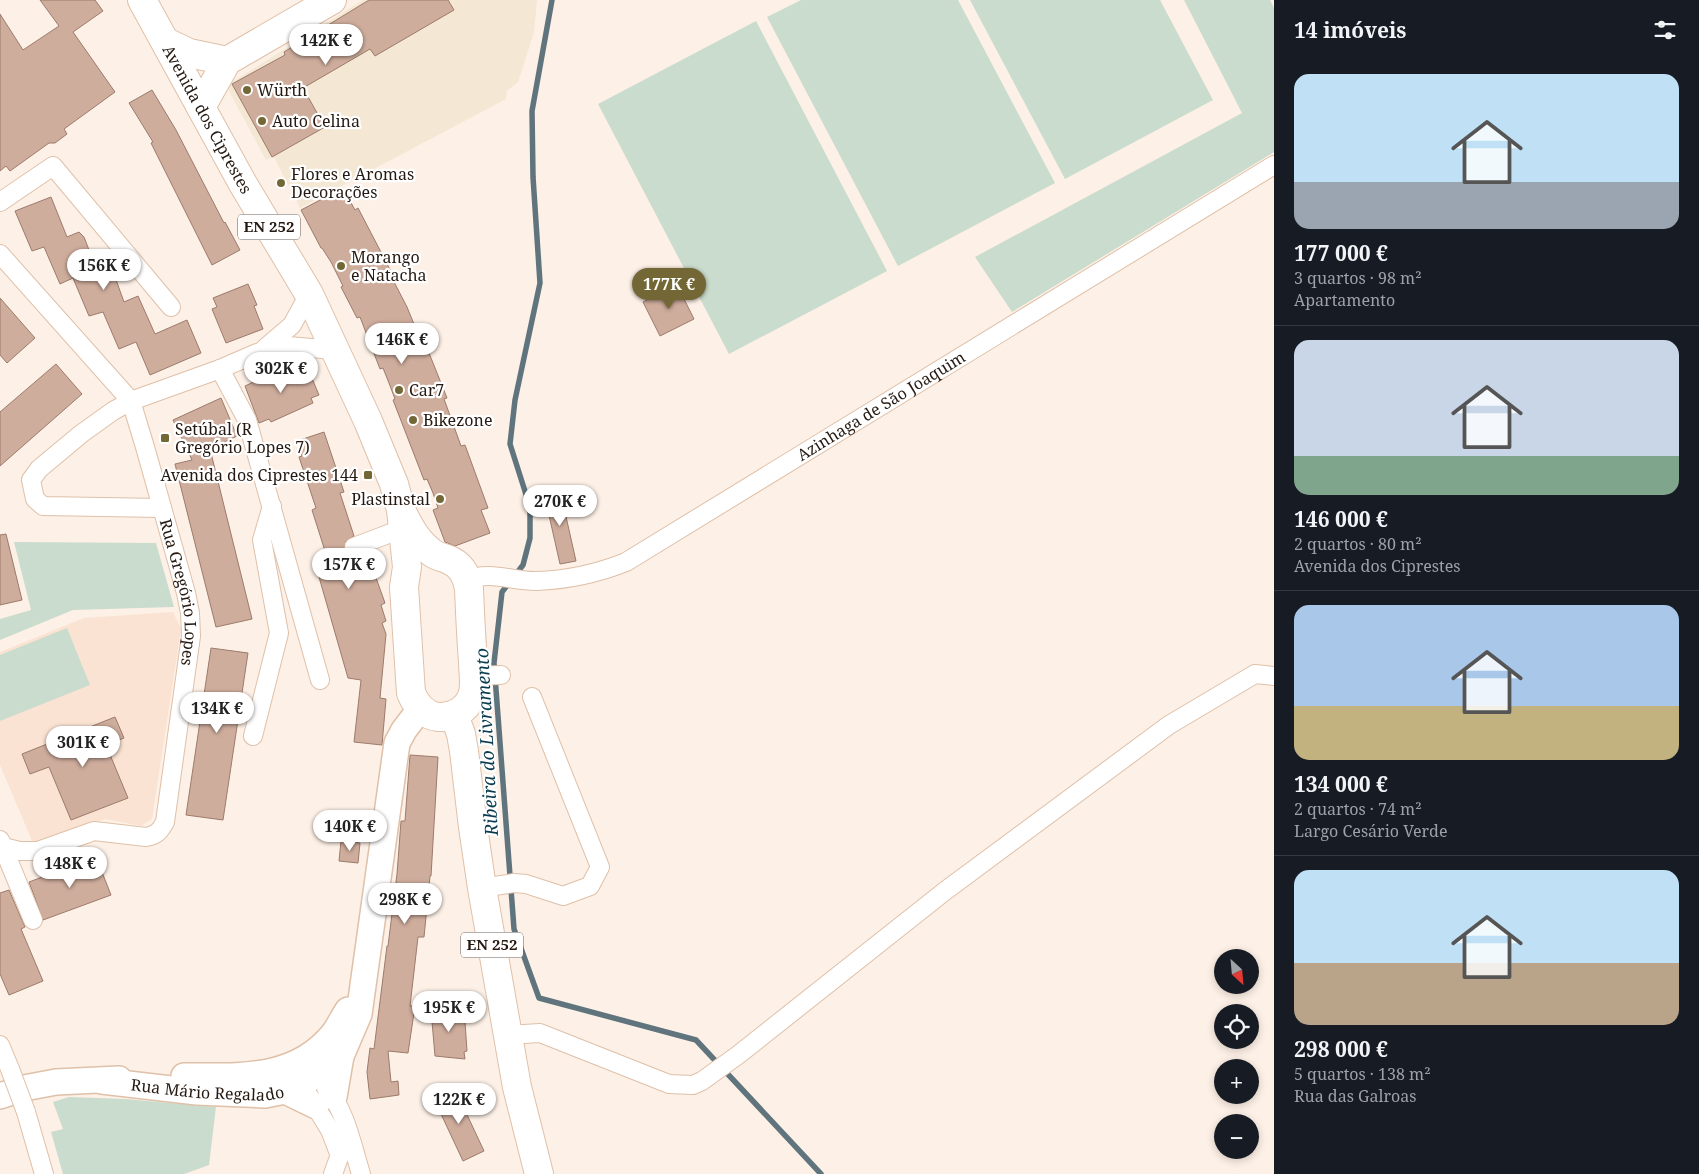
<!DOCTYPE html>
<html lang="pt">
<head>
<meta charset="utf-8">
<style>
	:root { --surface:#171b24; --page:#20242c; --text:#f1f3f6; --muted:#9ea1a6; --line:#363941; --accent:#736835 }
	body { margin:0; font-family:"Noto Serif",serif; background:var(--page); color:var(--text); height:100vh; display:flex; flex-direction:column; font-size:19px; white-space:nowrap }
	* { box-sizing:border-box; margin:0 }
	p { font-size:16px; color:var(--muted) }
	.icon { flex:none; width:28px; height:28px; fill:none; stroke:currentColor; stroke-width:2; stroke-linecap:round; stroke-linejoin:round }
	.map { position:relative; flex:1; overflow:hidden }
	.side { display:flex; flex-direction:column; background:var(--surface); width:425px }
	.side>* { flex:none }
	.needle { width:32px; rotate:154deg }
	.buttons { position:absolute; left:1214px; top:949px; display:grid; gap:10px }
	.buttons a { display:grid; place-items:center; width:45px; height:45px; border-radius:50%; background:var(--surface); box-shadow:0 2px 8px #0003; font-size:25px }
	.price { position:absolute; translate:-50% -42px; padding:0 11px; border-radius:18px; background:#fff; color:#222; font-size:16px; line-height:32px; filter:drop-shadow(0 1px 2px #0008) }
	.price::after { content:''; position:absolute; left:50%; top:30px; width:15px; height:11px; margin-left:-8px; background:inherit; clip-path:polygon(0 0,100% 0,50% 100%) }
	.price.active { background:var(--accent); color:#fff }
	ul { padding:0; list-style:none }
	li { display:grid; align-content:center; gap:10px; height:265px; padding:0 20px }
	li+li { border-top:1px solid var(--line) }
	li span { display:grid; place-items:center; height:155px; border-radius:15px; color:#555 }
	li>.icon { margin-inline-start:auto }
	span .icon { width:90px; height:90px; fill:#fffc; stroke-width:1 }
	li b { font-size:21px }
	h2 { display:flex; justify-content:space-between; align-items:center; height:60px; padding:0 20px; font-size:21px }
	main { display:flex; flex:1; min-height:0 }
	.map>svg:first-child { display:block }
	.commercial { fill:#f4e7d3 }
	.built { fill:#fae3d2 }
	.green { fill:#cadccd }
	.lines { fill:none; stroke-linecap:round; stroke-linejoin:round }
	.stream { stroke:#60747e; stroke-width:5.5 }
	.building { fill:#cfad9d; stroke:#9c7b6b }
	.street-casing { stroke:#dfc0a8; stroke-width:20 }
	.secondary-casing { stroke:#dfc0a8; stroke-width:28 }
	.primary-casing { stroke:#dfc0a8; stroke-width:30 }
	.street { stroke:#fff; stroke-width:18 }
	.secondary { stroke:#fff; stroke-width:25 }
	.primary { stroke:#fff; stroke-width:28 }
	.street-bridge-casing { stroke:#dfc0a8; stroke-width:20; stroke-linecap:butt }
	.street-bridge { stroke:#fff; stroke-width:18 }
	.poi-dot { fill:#736835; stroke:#fff; stroke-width:2 }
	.labels { text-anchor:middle; stroke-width:4.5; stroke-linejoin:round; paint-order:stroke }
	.shield { fill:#fff; stroke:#665e58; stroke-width:1 }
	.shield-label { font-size:15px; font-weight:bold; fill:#251911 }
	.poi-label { font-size:16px; fill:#251911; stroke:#fff; text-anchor:start }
	.street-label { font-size:16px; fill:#251911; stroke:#fff }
	.water-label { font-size:18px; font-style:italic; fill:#0a3b4f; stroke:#fff }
</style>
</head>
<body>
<main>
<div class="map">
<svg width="1274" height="1174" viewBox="0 0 1274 1174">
	<rect width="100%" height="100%" fill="#fdf0e6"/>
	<path class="commercial" d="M 363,0 L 537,0 L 534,32 L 518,82 L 507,91 L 506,99 L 300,208 L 274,157 L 266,160 L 231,95 L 227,85 Z"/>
	<path class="built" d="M 173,612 L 181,629 L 152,819 L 141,826 L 106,819 L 33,843 L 0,765 L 0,652 L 84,618 Z"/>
	<path class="green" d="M 801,0 L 958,0 L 1055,183 L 898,266 L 767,17 Z
		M 970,0 L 1160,0 L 1213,100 L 1065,179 Z
		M 1184,0 L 1270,0 L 1274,8 L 1274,152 L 1012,312 L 975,257 L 1242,113 Z
		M 756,21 L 887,271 L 729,354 L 598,104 Z
		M 14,542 L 156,543 L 174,607 L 73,610 L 0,640 L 0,619 L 31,610 Z
		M 67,628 L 90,685 L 0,721 L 0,655 Z
		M 69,1097 L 125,1099 L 216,1107 L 209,1165 L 184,1174 L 63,1174 L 51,1132 L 63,1129 L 53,1102 Z"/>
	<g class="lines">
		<path class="stream" d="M 552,0 L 532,111 L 533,177 L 540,283 L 515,400 L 510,444 L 530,507 L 530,538 L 523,565 L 502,592 L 494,663 L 514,929 L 539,998 L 696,1040 L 821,1174"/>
	</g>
	<path class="building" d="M 40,0 L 95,0 L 103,11 L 73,32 L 115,92 L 64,129 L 67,134 L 55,143 L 49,143 L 10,171 L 6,166 L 0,171 L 0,14 L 23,50 L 59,26 Z
		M 369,0 L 448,0 L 454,10 L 375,56 L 370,49 L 303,88 L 325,127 L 272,157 L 232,84 L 285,55 L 284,52 Z
		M 152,90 L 176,130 L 224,223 L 225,222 L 240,250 L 212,265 L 151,143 L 153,142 L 129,103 Z
		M 343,188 L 355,210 L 358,208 L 395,279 L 393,280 L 407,307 L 418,334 L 421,333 L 447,398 L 444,399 L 452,421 L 461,446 L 465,445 L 488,508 L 481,510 L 490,533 L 455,546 L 445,542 L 433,510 L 438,508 L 433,493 L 427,479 L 424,480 L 393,400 L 395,399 L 389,383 L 383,368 L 380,369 L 360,317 L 357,318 L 341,287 L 343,286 L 331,262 L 322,248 L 321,248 L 301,210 Z
		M 51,197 L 67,237 L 79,232 L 84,237 L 96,268 L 110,263 L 124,302 L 138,296 L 155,334 L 187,320 L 201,353 L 150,375 L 136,342 L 119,349 L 103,312 L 89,316 L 73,278 L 60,284 L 44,247 L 32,251 L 15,211 Z
		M 248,284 L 257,305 L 254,306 L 263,329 L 226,343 L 212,309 L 217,307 L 213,298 Z
		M 677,285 L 694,319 L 660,336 L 643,302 Z
		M 0,298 L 35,338 L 7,363 L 0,355 Z
		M 295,363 L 303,380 L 311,376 L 319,395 L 311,398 L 313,403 L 271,422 L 269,419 L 259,423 L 245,386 Z
		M 56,364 L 82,394 L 0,466 L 0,412 Z
		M 221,398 L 237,436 L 210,449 L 252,619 L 216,627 L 175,464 L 192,460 L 173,420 Z
		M 324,432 L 344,492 L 340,493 L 354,536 L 346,541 L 344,550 L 347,555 L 352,557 L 361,556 L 363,563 L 370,561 L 385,603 L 381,605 L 386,621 L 382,623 L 386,634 L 380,698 L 386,699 L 382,745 L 354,742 L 361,680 L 348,678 L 319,577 L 332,573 L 312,510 L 316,508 L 299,457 L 302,456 L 297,441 Z
		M 560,490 L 576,561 L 560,564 L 544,493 Z
		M 6,534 L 22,600 L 0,605 L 0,535 Z
		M 211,648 L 248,653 L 223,820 L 186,815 Z
		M 115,717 L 124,738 L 106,745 L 128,798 L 71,820 L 49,767 L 30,774 L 22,754 Z
		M 410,755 L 438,757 L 431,876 L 430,876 L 424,937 L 418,937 L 410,1006 L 415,1006 L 408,1053 L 388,1051 L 391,1082 L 398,1081 L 399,1095 L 370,1099 L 367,1072 L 370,1048 L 374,1049 L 387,946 L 388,946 L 397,874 L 401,821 L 405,821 Z
		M 341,841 L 360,843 L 358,863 L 339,861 Z
		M 96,857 L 111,895 L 43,920 L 29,882 Z
		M 9,890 L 25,927 L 21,929 L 43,981 L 9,995 L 0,974 L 0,893 Z
		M 461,1007 L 462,1022 L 465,1022 L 467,1051 L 464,1052 L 465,1059 L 435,1056 L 431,1010 Z
		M 455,1089 L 484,1151 L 463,1161 L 434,1099 Z"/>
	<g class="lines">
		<g class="street-casing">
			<g id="street">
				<path d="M 0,202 L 53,166 L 171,307"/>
				<path id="s1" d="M 0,254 L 131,401 L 145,447 L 186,593 L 190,613 L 191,636 L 165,822 C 160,831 157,835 146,837 L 94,831 L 38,851 L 20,851 L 3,847 L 0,848"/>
				<path d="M 264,349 L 292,325 L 309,294"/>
				<path d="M 220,369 L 247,420 L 320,680"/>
				<path d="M 162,508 L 43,506 L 35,499 L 31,480 L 39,469 L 81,434 L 113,411 L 131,401 L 220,369 L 257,353 L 288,346 L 334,350"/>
				<path d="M 354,547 L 404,528"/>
				<path id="s2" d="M 467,579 C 492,571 511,581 536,581 C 568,580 596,574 626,562 L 1274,165"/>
				<path d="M 473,676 L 501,675"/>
				<path d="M 253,736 L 279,633 L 262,540 L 272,506"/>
				<path d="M 0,840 L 33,920"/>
				<path d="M 482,888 L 514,883 L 526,884 L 563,896 L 590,886 L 600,867 L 532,697"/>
				<path d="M 508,1035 L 540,1033 L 669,1084 L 693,1085 L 702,1081 L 738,1055 L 945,891 L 1169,725 L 1255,674 L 1274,676"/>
				<path d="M 0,1045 L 10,1069"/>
				<path d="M 326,1088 C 346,1111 352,1145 361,1174"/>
				<path d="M 309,1096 L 330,1130 L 340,1156"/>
				<path d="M 26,1112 L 44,1174"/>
				<path d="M 333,1174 L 343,1146"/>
			</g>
		</g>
		<g class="secondary-casing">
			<g id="secondary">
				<path d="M 184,1076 C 239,1076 296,1081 334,1033 C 339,1026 343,1017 348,1010"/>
				<path id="s3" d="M 102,1081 L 197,1092 L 265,1095 L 285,1091 L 310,1079 L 326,1069 L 341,1056 L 359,1014 L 397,743 L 404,730 L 420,709"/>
				<path d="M 285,1091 L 316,1106"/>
				<path d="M 0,1096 L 24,1088 L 56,1082 L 119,1079"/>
				<path d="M 334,1097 L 341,1056"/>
			</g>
		</g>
		<g class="primary-casing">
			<g id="primary">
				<path id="s4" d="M 142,0 L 243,184 L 309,294 L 368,421 L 394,484 L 401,510 L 407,567 L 404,587 L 411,693 C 416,705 424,715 438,717 C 452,718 467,710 472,696 C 476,686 473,673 473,662 C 471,637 470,613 469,589 C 467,575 461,564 447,559 C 441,557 435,556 430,551 C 416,540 409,526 401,510"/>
				<path d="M 166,42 L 189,53 L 227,61"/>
				<path d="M 201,107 L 227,61 L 332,0"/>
				<path d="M 454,715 L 461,734 L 464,751 L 473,827 L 482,888 L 517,1087 L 539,1174"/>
			</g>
		</g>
		<use href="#street" class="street"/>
		<use href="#secondary" class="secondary"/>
		<use href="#primary" class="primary"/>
		<g class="street-bridge-casing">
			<path id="street-bridge" d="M 10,1069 L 26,1112"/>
		</g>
		<use href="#street-bridge" class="street-bridge"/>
	</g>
	<g class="poi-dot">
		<circle cx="247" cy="90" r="5"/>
		<circle cx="262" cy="121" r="5"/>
		<circle cx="281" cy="183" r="5"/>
		<circle cx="341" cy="266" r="5"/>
		<circle cx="399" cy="390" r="5"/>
		<circle cx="413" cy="420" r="5"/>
		<rect x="160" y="433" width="10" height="10" rx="2.5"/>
		<rect x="363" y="470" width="10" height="10" rx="2.5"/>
		<circle cx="440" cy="499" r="5"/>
	</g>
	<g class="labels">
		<g class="shield">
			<rect x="238" y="214.5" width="62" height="25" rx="4"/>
			<rect x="461" y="932.5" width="62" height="25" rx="4"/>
		</g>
		<g class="shield-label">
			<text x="269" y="232">EN 252</text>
			<text x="492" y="950">EN 252</text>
		</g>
		<g class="poi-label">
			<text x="257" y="96">Würth</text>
			<text x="272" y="127">Auto Celina</text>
			<text x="291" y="180">Flores e Aromas<tspan x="291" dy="18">Decorações</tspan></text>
			<text x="351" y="263">Morango<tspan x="351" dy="18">e Natacha</tspan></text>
			<text x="409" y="396">Car7</text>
			<text x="423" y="426">Bikezone</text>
			<text x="175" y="435">Setúbal (R<tspan x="175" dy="18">Gregório Lopes 7)</tspan></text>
			<text x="358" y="481" text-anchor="end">Avenida dos Ciprestes 144</text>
			<text x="430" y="505" text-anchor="end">Plastinstal</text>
		</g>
		<g class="street-label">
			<text dy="6" stroke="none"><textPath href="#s4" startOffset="136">Avenida dos Ciprestes</textPath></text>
			<text dy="6" stroke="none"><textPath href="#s2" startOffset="461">Azinhaga de São Joaquim</textPath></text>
			<text dy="6" stroke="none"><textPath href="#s1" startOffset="395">Rua Gregório Lopes</textPath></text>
			<text dy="6" stroke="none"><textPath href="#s3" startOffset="106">Rua Mário Regalado</textPath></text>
		</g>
		<g class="water-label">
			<text transform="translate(487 742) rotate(-93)" y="6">Ribeira do Livramento</text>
		</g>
	</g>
</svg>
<div class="buttons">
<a><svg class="needle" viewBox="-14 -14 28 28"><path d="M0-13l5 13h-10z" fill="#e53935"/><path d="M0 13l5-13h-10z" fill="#9ea1a6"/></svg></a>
<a><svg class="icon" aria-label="locate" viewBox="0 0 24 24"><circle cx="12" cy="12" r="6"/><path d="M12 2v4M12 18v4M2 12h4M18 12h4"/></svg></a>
<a>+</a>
<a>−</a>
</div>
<b class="price" style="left:326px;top:66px">142K €</b>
<b class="price" style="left:104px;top:291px">156K €</b>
<b class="price active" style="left:669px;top:310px">177K €</b>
<b class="price" style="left:402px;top:365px">146K €</b>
<b class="price" style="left:281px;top:394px">302K €</b>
<b class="price" style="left:560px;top:527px">270K €</b>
<b class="price" style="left:349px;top:590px">157K €</b>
<b class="price" style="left:217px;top:734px">134K €</b>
<b class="price" style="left:83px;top:768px">301K €</b>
<b class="price" style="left:350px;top:852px">140K €</b>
<b class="price" style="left:70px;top:889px">148K €</b>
<b class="price" style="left:405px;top:925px">298K €</b>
<b class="price" style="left:449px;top:1033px">195K €</b>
<b class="price" style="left:459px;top:1125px">122K €</b>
</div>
<section class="side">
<h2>14 imóveis<svg class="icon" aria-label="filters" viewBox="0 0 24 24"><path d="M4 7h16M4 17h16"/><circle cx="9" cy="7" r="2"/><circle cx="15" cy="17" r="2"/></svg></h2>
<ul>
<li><span style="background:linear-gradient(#bfe0f5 70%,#9aa5b1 0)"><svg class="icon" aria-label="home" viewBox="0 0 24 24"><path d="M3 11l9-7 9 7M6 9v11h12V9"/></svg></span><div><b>177 000 €</b><p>3 quartos · 98 m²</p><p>Apartamento</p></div></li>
<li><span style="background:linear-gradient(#c9d6e8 75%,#7fa58c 0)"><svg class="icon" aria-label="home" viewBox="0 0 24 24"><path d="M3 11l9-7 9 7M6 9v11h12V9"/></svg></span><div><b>146 000 €</b><p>2 quartos · 80 m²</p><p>Avenida dos Ciprestes</p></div></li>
<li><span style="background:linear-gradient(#a9c7e8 65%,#c2b280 0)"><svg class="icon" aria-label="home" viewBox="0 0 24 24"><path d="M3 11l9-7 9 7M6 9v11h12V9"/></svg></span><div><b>134 000 €</b><p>2 quartos · 74 m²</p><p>Largo Cesário Verde</p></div></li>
<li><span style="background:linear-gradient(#bfe0f5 60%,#b9a48a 0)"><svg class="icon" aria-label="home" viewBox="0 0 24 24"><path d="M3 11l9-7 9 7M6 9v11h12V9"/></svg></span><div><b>298 000 €</b><p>5 quartos · 138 m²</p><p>Rua das Galroas</p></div></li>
</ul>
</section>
</main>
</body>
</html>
